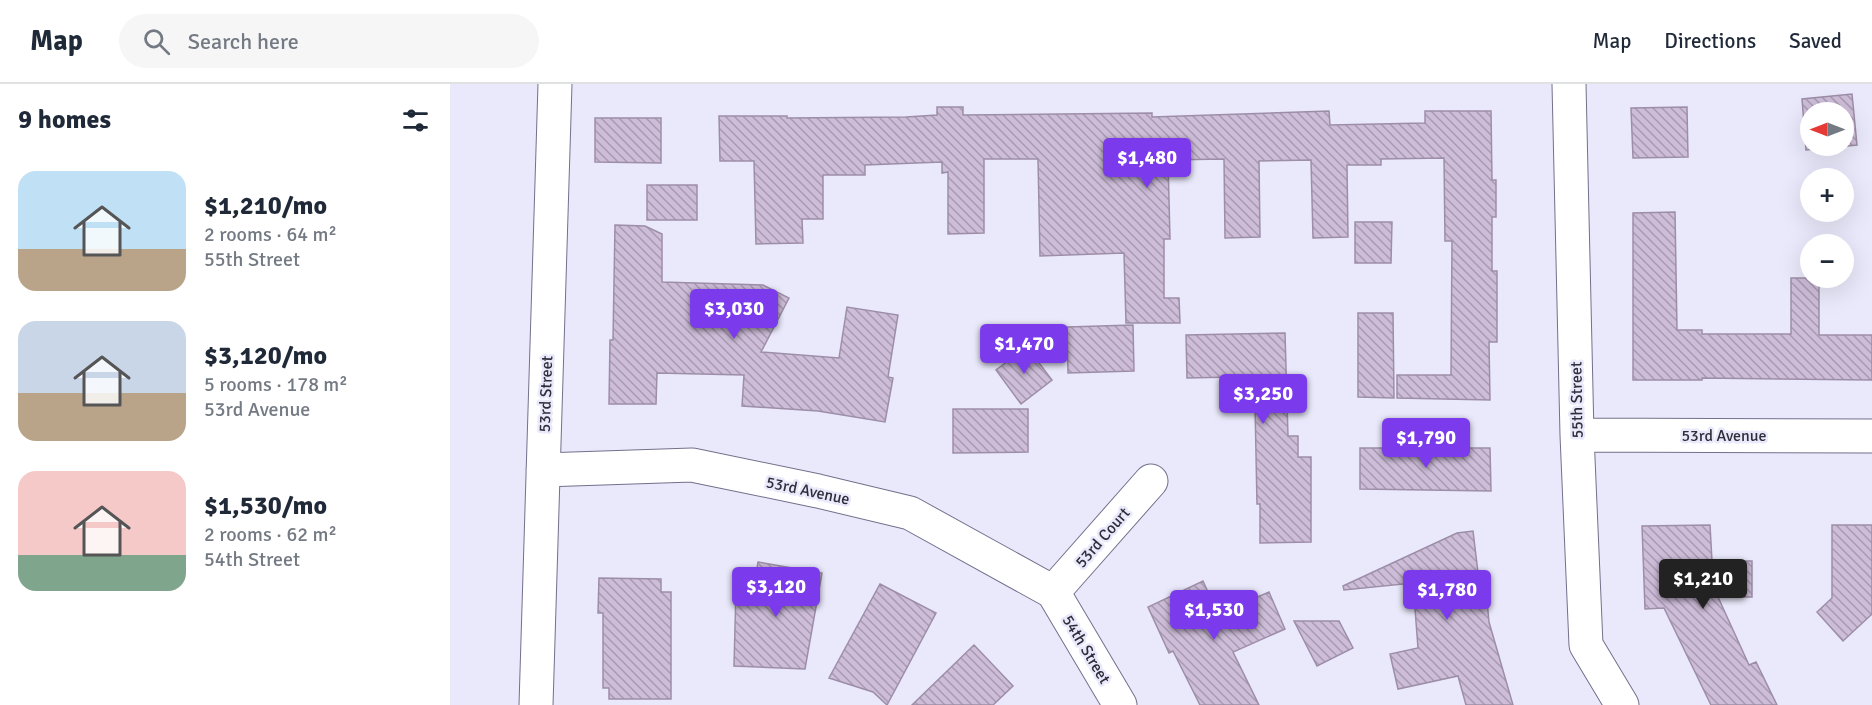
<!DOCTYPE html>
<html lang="en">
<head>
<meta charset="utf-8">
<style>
	:root { --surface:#fff; --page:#f6f6f7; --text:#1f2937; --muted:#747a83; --line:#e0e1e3; --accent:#7c3aed }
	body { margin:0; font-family:Signika,sans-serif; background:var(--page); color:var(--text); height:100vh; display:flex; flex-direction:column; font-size:22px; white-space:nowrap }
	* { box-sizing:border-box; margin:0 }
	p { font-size:20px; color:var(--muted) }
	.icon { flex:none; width:33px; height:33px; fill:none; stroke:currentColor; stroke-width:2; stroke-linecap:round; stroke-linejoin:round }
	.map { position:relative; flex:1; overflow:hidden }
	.details { display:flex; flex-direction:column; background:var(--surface); width:450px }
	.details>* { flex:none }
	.needle { width:39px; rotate:270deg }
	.tools { position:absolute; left:1350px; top:18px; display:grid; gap:12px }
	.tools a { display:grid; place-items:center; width:54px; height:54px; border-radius:50%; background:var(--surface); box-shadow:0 6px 24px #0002; font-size:30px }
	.price { position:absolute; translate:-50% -51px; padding:0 14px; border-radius:6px; background:var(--accent); color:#fff; font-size:20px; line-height:39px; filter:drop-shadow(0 2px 3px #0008) }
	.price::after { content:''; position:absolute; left:50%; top:36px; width:18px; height:14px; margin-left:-9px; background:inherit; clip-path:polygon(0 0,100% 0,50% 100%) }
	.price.selected { background:#222; color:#fff }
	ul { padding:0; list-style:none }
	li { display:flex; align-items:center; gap:18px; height:150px; padding:0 18px }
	li span { display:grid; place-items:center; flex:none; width:168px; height:120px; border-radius:18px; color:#555 }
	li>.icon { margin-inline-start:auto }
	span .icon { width:72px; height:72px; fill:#fffc; stroke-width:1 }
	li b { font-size:26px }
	h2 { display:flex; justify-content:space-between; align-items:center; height:72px; padding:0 18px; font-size:26px }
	header { display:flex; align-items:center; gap:36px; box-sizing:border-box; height:84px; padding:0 30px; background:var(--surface); border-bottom:2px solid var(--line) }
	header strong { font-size:28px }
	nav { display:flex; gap:33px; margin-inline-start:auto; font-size:21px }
	.search { width:420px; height:54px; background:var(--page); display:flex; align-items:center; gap:15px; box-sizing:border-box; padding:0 21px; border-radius:33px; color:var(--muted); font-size:22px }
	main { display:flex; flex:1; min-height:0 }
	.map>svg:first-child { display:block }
	.building { fill:url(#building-back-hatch); stroke:#9d8ea8; stroke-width:1.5; fill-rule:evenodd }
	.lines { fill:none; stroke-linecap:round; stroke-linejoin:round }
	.minor-casing { stroke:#72708b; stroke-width:35 }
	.minor { stroke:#fff; stroke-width:33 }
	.labels { text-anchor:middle; stroke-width:5; stroke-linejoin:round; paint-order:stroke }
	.street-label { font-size:16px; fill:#2e2d39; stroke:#eae9fb }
</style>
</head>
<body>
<header>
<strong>Map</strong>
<div class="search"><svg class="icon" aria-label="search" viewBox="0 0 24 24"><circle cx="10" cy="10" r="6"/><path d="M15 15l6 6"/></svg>Search here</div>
<nav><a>Map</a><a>Directions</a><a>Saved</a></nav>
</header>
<main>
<section class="details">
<h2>9 homes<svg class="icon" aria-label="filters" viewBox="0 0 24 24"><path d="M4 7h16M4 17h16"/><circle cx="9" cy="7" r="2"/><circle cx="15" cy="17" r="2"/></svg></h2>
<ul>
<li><span style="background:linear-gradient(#bfe0f5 65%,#b9a48a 0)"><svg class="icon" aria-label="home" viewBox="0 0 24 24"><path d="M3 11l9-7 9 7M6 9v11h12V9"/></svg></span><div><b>$1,210/mo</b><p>2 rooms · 64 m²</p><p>55th Street</p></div></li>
<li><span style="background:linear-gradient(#c9d6e8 60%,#b9a48a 0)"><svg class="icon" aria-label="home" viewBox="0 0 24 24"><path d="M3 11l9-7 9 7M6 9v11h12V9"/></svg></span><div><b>$3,120/mo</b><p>5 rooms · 178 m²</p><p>53rd Avenue</p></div></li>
<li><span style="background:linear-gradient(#f6c9c9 70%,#7fa58c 0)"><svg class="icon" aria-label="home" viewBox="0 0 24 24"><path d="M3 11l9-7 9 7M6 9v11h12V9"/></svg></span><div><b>$1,530/mo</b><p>2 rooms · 62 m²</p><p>54th Street</p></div></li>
</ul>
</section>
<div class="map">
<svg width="1422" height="621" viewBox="0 0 1422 621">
	<defs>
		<pattern id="building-back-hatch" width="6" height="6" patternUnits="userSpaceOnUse" patternTransform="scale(1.5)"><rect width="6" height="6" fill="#cebdd9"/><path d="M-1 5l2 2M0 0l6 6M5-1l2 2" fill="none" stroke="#a89ab1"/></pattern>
	</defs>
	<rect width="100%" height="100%" fill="#eae9fb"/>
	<path class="building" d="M 1402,10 L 1407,61 L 1356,66 L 1352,15 ZM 1360,28 L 1394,28 L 1394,62 L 1360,62 Z
		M 487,23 L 513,23 L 513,31 L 702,29 L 702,33 L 879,27 L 880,41 L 975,39 L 975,27 L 1041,27 L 1042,96 L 1046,96 L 1046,133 L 1042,133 L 1042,187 L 1047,187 L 1047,258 L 1039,258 L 1040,316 L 947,314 L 947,291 L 1001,291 L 1002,157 L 995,157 L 994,74 L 931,75 L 931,81 L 897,81 L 898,153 L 863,154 L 861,76 L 809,77 L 810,153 L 775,154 L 774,75 L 718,76 L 720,155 L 714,155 L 714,214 L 729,214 L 730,239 L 676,239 L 674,169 L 590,172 L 588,75 L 534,75 L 534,149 L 498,150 L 498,88 L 492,89 L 492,78 L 415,81 L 415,91 L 373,91 L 373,135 L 352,135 L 353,159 L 306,160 L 304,77 L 270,77 L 269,32 L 337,32 L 337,34 L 456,33 L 487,31 Z
		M 1237,23 L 1238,73 L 1183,74 L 1181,24 Z
		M 145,34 L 211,34 L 211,79 L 145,78 Z
		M 197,101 L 247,101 L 247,136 L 197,136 Z
		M 1225,128 L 1227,246 L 1252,246 L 1252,250 L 1341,250 L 1341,194 L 1369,194 L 1369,251 L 1422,251 L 1422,296 L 1252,294 L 1252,296 L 1183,296 L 1183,129 Z
		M 905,138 L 942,138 L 941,179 L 905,179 Z
		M 165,141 L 195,142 L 212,150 L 212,198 L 313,201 L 339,214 L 311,268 L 389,274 L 397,223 L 448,231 L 438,293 L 443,294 L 435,338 L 368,327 L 292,322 L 294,291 L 207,289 L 206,320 L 159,320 L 160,256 L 163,256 Z
		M 908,229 L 943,229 L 944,314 L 908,313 Z
		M 683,241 L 684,287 L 618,289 L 617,243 Z
		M 835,249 L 838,352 L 848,352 L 848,373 L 861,373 L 861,458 L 810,459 L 810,420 L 807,420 L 805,321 L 785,321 L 784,293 L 737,294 L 736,251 Z
		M 577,263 L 602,296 L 571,320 L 546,286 Z
		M 503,325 L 578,325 L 578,368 L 503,369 Z
		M 910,364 L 1040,364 L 1041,407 L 910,405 Z
		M 1260,441 L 1262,477 L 1302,477 L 1302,513 L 1268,513 L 1299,581 L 1306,578 L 1327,621 L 1261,621 L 1214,524 L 1195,525 L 1192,442 Z
		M 1382,441 L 1422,441 L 1422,530 L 1393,557 L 1367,528 L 1382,514 Z
		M 1023,447 L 1030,505 L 1036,505 L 1039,538 L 1063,621 L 1016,621 L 1008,592 L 948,605 L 940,570 L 968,564 L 963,499 L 894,506 L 893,502 L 1007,449 Z
		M 308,478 L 372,489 L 355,585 L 284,582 L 286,505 L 304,504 Z
		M 149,494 L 211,495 L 211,508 L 221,508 L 221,615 L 159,615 L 159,604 L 153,604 L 153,529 L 148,529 Z
		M 753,497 L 768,530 L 819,508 L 835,545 L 783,568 L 809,621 L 750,621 L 723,567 L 719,569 L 698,523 Z
		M 430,500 L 486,529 L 437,621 L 423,608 L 379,594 Z
		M 844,537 L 889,537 L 903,564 L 867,582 Z
		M 524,561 L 563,602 L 543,621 L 462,621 Z"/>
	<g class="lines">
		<g class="minor-casing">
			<path id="minor" d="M 1119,0 L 1127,351 L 1136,561 L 1172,621
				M 1127,351 L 1422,352
				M 93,386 L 242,381 L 368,407 L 460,429 L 603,508
				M 603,508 L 701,397
				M 603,508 L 670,621
				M 86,621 L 105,0"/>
		</g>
		<use href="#minor" class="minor"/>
	</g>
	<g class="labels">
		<g class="street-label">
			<text transform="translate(95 310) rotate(-88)" y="6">53rd Street</text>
			<text transform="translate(1126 316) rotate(-91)" y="6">55th Street</text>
			<text x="1274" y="357">53rd Avenue</text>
			<text transform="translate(358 406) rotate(12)" y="6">53rd Avenue</text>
			<text transform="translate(652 453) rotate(-49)" y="6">53rd Court</text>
			<text transform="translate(637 565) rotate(59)" y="6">54th Street</text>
		</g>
	</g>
</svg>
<div class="tools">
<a><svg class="needle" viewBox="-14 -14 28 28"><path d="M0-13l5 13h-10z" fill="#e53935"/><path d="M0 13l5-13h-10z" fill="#747a83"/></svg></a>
<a>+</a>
<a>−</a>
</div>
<b class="price" style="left:697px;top:105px">$1,480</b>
<b class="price" style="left:284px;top:256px">$3,030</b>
<b class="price" style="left:574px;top:291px">$1,470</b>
<b class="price" style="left:813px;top:341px">$3,250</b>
<b class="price" style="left:976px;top:385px">$1,790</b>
<b class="price selected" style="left:1253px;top:526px">$1,210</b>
<b class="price" style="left:326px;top:534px">$3,120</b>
<b class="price" style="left:997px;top:537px">$1,780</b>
<b class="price" style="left:764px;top:557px">$1,530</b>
</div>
</main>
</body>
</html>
